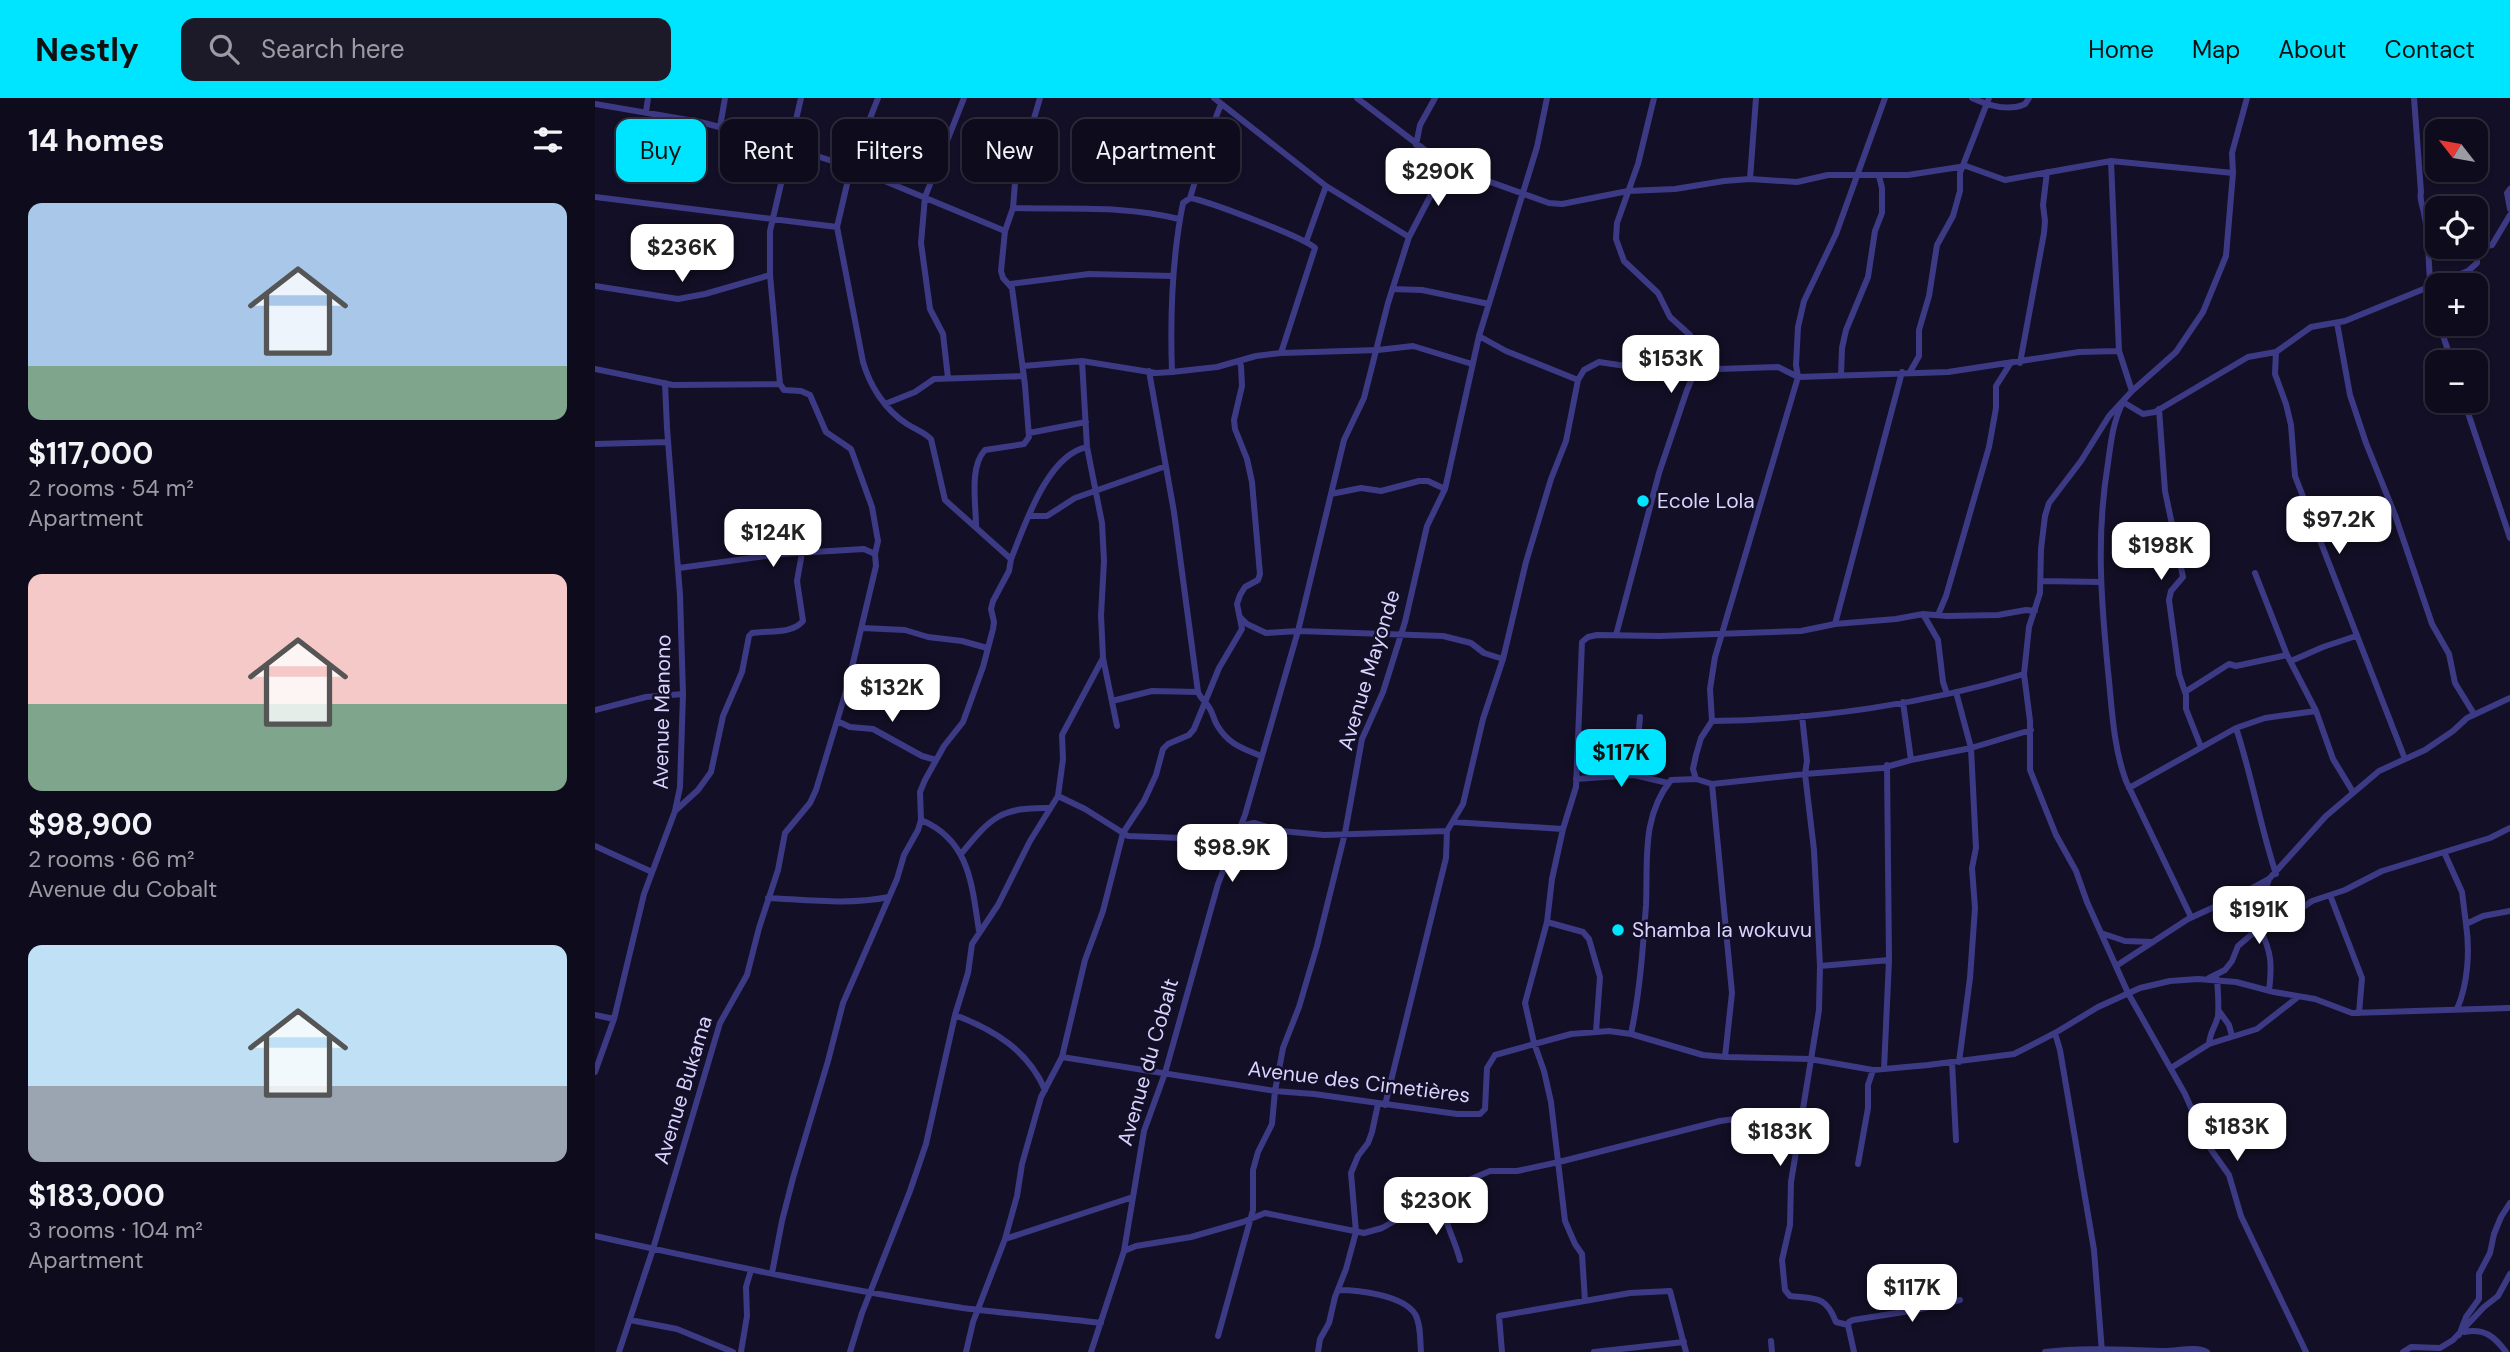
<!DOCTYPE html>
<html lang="en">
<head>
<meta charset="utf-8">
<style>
	:root { --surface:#0e0b1c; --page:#1c1929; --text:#f1f3f6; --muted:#9b9ba3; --line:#2e2b3b; --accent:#00e5ff }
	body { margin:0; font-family:"DM Sans",sans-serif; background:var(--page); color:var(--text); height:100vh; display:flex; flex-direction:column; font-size:26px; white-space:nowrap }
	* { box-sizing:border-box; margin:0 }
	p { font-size:23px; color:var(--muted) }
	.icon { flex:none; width:38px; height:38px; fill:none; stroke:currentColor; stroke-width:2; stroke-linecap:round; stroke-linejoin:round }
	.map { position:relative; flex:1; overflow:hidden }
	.side { display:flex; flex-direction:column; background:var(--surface); width:595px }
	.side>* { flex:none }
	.banner { position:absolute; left:21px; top:21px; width:665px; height:63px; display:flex; gap:14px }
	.needle { width:46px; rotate:301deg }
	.fabs { position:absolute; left:1830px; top:21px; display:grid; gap:14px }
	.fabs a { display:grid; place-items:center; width:63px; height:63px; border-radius:14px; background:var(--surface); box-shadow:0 2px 5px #0004,0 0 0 2px var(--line); font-size:35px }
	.price { position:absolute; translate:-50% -60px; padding:0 16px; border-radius:14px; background:#fff; color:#222; font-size:23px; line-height:46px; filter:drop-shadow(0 2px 4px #0008) }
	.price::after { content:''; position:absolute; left:50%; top:42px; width:21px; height:16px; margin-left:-10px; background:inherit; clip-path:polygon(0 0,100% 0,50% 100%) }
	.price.selected { background:var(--accent); color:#111 }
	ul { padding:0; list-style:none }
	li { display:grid; align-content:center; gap:14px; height:371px; padding:0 28px }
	li span { display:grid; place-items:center; height:217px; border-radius:14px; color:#555 }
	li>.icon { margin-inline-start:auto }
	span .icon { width:126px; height:126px; fill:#fffc; stroke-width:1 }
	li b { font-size:30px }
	h2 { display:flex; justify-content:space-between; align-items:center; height:84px; padding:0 28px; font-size:30px }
	.pill { padding:0 24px; border-radius:14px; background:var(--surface); box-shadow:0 2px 5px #0004,0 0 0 2px var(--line); font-size:24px; line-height:63px }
	.pill.selected { background:var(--accent); color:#111 }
	header { display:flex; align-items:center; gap:42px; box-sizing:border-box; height:98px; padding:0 35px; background:var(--accent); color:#111 }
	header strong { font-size:33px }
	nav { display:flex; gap:38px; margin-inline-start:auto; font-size:24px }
	.search { width:490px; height:63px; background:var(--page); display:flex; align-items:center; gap:18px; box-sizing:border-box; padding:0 24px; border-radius:14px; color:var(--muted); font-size:26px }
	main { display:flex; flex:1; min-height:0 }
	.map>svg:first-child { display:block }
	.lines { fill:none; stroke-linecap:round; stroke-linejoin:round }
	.street { stroke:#3d3a85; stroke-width:6 }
	.poi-dot { fill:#00e5ff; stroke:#130f26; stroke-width:2.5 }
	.labels { text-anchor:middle; stroke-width:5; stroke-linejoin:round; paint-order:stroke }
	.poi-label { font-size:21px; fill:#d9d4ff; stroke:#130f26; text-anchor:start }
	.street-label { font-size:21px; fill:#d9d4ff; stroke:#130f26 }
</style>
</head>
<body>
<header>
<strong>Nestly</strong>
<div class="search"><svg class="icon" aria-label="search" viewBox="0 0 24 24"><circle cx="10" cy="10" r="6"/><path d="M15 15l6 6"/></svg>Search here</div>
<nav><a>Home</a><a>Map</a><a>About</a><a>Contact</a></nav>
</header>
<main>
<section class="side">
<h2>14 homes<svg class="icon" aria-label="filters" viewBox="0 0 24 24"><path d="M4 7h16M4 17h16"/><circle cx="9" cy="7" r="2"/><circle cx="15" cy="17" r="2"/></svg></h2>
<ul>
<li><span style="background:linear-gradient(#a9c7e8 75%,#7fa58c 0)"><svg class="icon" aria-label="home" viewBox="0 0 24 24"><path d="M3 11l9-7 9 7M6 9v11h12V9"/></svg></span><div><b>$117,000</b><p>2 rooms · 54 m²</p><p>Apartment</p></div></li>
<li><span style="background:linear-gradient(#f6c9c9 60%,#7fa58c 0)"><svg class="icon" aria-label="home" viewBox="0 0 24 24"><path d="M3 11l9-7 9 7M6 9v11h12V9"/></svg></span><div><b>$98,900</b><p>2 rooms · 66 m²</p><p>Avenue du Cobalt</p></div></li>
<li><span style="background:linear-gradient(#bfe0f5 65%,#9aa5b1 0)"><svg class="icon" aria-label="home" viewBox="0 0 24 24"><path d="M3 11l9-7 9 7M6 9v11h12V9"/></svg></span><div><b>$183,000</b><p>3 rooms · 104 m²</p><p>Apartment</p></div></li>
</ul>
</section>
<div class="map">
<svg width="1915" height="1254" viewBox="0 0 1915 1254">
	<rect width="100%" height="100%" fill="#130f26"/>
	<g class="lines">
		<path class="street" d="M 619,0 L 731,88 L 814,139
			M 762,0 L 851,68 L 954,105 L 967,106 L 1033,93 L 1080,91 L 1129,83 L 1155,81 L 1202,84 L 1233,77 L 1313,77 L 1371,68 L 1410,82 L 1516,63 L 1638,75
			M 1377,0 C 1392,7 1413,14 1430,6 L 1434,0
			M 1652,0 L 1637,55 L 1638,75 L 1631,158 L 1608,214 L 1581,254 L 1537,293 L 1514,318 L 1486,363 L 1454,405 L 1450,418 L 1446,451 L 1445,495 L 1434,529 L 1429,576 L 1435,623 L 1435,672 L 1461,737 L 1481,773 L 1492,804 L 1533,895 L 1590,996 L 1612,1046 L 1634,1077 L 1646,1118 L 1711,1254
			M 1819,0 L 1826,94 C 1824,103 1828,107 1829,115 C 1837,151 1830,187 1843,222
			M 0,6 L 105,24 L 156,37 L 256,69 L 410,133
			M 51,14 L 53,0
			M 125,29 L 130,0
			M 821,47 L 825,27 L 840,0
			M 1516,63 L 1524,253 L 1537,293
			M 1155,81 L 1161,0
			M 1915,91 L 1912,95 L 1915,111
			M 0,99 L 242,129
			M 595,100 C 613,103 708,139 720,150 L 686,255
			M 418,110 C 477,112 526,107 584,121
			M 711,144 L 731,88
			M 415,186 L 494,176 L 578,178
			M 0,188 L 83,201 L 110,196 L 175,177
			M 798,191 L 827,192 L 894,206
			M 1742,225 L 1755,297 L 1771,345 L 1800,417 L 1837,526 L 1854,556 L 1860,585 L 1879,616
			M 1844,226 L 1857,264
			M 884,238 L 911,253 L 983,282
			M 1681,254 L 1680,276 L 1691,306 L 1696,327 L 1700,378 L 1810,661
			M 487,263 L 492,349 L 507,425 L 509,463 L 506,517 L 508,560 L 522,628
			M 1425,265 L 1449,135 L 1450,123 L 1448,107 L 1452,74
			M 428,268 L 487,263 L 561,275 L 577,274 L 622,269 L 661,258 L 686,255 L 783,252 L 818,248 L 877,266
			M 0,271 L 78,287 L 185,286
			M 554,273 L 579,414 L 603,594 C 606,602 612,604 615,611 C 618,616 619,622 622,627 C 633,646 647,650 666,658
			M 577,274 C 575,218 577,160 588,105 L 595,100 L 614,37 L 626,6
			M 1315,274 L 1324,258 L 1324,232 L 1334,198 L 1342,147 L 1358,118 L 1365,93 L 1365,75 L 1394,0
			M 1246,277 L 1247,250 L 1251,232 L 1273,179 L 1280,133 L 1287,115 L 1287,90 L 1284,78
			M 353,280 L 348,236 L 335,211 L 326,145 L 330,99 L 369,0
			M 1869,303 L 1915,440
			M 290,306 L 320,294 L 339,281 L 429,278
			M 1564,311 L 1570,393 L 1588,479 L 1576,493 L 1574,502 L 1584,576 L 1591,597 L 1591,611 L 1606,649
			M 434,335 L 491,324
			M 0,346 L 73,344
			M 736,396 L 766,390 L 786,393 L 824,383 L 833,383 L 850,391
			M 434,418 L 452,418 L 480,400 L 571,368
			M 381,428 C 381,405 374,369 390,352 L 429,346 L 434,339 L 430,287 L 417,190 L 408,180 L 406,173 L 410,133 L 418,110 L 420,85 L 445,0
			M 416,461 C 430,427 452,357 492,349
			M 84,470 L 185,456 L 269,451 L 280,456
			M 1660,475 L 1692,557 L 1721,613 L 1738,661 L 1758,694
			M 1446,483 L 1505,484
			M 1328,516 L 1343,542 L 1348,584 L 1352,596
			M 1343,517 L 1351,498 L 1394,349 L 1401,310 L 1401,288 L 1415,266
			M 645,519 L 652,526 L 671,535 L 703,533 L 848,538 L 876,545 L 889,555 L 908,561
			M 1240,526 L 1307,274
			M 267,530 L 310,532 L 333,539 L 367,543 L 392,550
			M 1021,537 L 1064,375 L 1092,292 L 1107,258 L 1095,237 L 1075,219 L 1063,195 L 1029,163 L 1021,141 L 1022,125 L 1043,66 L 1059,0
			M 1696,563 L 1728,549 L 1761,538
			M 1361,594 L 1376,650 L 1381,750 L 1377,770 L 1380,810 L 1375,880 L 1364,964
			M 1590,594 L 1634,566 L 1641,568 L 1692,557
			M 517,603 L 557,593 L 603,594
			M 0,612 L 51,599 L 88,596
			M 1207,618 L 1212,663 L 1210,676 L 1287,670 L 1316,662 L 1308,604
			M 242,623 L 255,629 L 278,631 L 327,658 L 341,662
			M 1117,623 C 1219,622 1331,606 1429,576
			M 1641,630 C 1657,678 1665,728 1681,776
			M 1316,662 L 1376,650 L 1436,632
			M 1292,667 L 1294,862
			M 1040,677 L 1045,619
			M 981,681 L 1039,677 L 1073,685
			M 1117,686 L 1137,895 L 1130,959
			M 1534,690 L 1641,630 L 1670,620 L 1721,613
			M 463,698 L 490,711 L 533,738 L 639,742
			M 80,713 L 103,692 L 116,674 L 128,618 L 147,574 L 154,538 L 157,535 C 173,532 196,537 208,523 L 202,483 L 207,455
			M 326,722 C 375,742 377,788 384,833
			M 858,724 L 968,731
			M 646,728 L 659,725 L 686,733 L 729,737 L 852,733
			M 0,748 L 57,774
			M 1849,754 L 1867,794 L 1871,826
			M 366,756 C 396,719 406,709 455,710
			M 1735,797 L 1767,880 L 1764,915
			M 173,800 C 214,802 255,807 294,799
			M 1596,819 L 1531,683 C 1518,648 1517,610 1513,573 C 1506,501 1501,437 1513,365 C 1516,343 1518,324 1528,304 L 1548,316 L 1560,314 L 1653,259 L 1681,254 L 1716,229 L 1750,223 L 1873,173 L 1882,165 L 1882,150 L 1897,147 L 1915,117
			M 952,824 L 988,834 L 994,841 L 1005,879 L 1001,934
			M 1665,831 C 1677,855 1677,867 1674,893
			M 1666,833 L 1697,817 L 1717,803 L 1750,792 L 1787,773 L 1895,740 L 1915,730
			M 1506,835 L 1530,843 L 1558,844
			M 1225,868 L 1294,862 L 1289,971
			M 1521,868 L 1593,821 L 1641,799 L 1674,781 L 1731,718 L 1784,673 L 1830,652 L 1858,633 L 1872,620 L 1915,600
			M 1614,880 L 1630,872 L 1637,863 L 1643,848 L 1657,836 L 1661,830 L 1662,816 L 1674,781
			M 1862,911 C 1873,886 1875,853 1871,826 L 1888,818 L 1915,813
			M 1624,913 L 1634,927 L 1637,938
			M 0,917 L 19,921
			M 360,917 C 399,932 433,952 450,992
			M 1460,935 L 1465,952 L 1499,1152 L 1507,1254
			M 1036,936 C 1045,893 1048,850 1051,807 C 1053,763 1046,719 1076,682 L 1101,681
			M 1614,946 L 1662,931 L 1703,899
			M 467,959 L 680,993 L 719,996 L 862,1016 L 885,1016 L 890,1011 L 892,970 L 900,957 L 976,936 L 1014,933 L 1036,936 L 1108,957 L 1130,959 L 1215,961 L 1278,972 L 1333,967 L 1419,956 L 1460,935 L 1503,909 L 1545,890 L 1575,883 L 1603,881 L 1641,884 L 1679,894 L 1720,901 L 1757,915 L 1915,910
			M 1357,964 L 1361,1042
			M 1576,970 L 1614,946 C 1615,933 1621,928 1623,918 C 1624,906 1623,893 1622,881
			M 0,974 L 19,921 L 49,796 L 80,713 L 85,689 L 88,596 L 85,497 L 72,330 L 70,285
			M 790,1007 L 851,760 L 852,733 L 868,706 L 888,621 L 908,561 L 931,464 L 956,381 L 971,343 L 983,282 L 989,272 L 1004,264 L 1091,277 L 1123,271 L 1183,269 L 1203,279 L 1353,274 L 1484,254 L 1524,253
			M 1207,1017 L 1196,1084 L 1195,1127 L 1187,1162 L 1190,1192 L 1195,1198 C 1220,1201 1231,1197 1241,1224 L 1253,1227
			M 1263,1066 L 1273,1010 L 1273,987 L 1278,972
			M 832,1105 L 849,1115 C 853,1131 861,1146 865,1162
			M 0,1138 C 122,1165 244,1191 368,1210 C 414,1216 461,1219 506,1225
			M 410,1141 L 538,1099
			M 529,1153 L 541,1148 L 596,1139 L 648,1124 L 670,1115 L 769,1135 L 787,1130 L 867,1085 L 895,1073 L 922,1073 L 964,1064 L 1125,1023 L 1148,1020 L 1207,1017 L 1224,912 L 1225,868 L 1219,752 L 1210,676 L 1117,686 L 1101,681 L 1098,671 L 1101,657 L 1106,640 L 1117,623 L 1115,591 L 1120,559 L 1203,279 L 1201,267 L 1203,229 L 1209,203 L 1241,136 L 1290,0
			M 177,1175 L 187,1123 L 198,1080 L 233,963 L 248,905 L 302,781 L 309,757 L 323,732 L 326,722 L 325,694 L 330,682 L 349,648 L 368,624 L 388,569 L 398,531 L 399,524 L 396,511 L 398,503 L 414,473 L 416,461 L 350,402 L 336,341 C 329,334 320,331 312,326 C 290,312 275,288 268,264 L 242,129 L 256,69 L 283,0
			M 743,1192 C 763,1192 808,1197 820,1216 C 826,1226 825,1243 826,1254
			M 990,1203 L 987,1156 L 980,1146 L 970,1123 L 956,1004 L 949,973 L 939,945 L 930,905 L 952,824 L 957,781 L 968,731 L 981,689 L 987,544 L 993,539 L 1002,537 L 1065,538 L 1206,533 L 1240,526 L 1301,521 L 1328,516 L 1352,518 L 1403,517 L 1431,512 L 1440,513
			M 35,1222 L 82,1231 L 138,1254
			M 1253,1227 L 1254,1224 L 1258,1222 L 1321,1212 L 1365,1202
			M 1253,1227 L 1259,1254
			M 1869,1234 C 1889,1230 1899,1238 1911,1254
			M 1864,1237 L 1871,1219 L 1884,1201 L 1884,1176 L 1895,1155 L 1899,1136 L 1906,1119 L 1915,1105
			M 623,1238 L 658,1112 L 658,1072 L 663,1054 L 677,1026 L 680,993 L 688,950 L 704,909 L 722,848 L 750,735 L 767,641 L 788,594 L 810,524 L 832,428 L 850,391 L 884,238 L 942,49 L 952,0
			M 1176,1243 L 1177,1254
			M 24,1254 L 58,1151 L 125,925 L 152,877 L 164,830 L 183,772 L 190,735 L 215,705 L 221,692 L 252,590 L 281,468 L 280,456 L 283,443 L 277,409 L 256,351 L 231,334 L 215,297 L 206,293 L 189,292 L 185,286 L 175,177 L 175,133 L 206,0
			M 146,1254 L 152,1218 L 151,1189 L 156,1172
			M 255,1254 L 267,1215 L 315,1093 L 331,1046 L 360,917 L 373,875 L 377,846 L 403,807 L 435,743 L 463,698 L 468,661 L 467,637 L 508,560
			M 371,1254 L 378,1224 L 410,1141 L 422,1098 L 427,1066 L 446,999 L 467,959 L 490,862 L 508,813 L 528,735 L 549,703 L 561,677 L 568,651 L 573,646 L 594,637 L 599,631 L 624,570 L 647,531 L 642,506 L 645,497 L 650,489 L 663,482 L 665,476 L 657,384 L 652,361 L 640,331 L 639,322 L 647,288 L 646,268 L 644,263
			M 496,1254 L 529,1153 L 549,1033 L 570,975 L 623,786 L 650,717 L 703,533 L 749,342 L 769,300 L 793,205 L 814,139 L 851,68
			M 723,1254 L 725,1241 L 734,1225 L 740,1199 L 751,1171 L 761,1134 L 756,1075 L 763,1058 L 773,1045 L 777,1034 L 783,1006
			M 907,1254 L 904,1218 L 1035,1195 L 1075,1193 L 1091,1254
			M 999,1254 L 1089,1244
			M 1450,1254 C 1490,1249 1529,1252 1570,1253 C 1583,1253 1602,1248 1612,1254
			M 1808,1254 L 1816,1249 L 1845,1250 L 1858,1242 L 1889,1209 L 1903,1198 L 1915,1176"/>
	</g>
	<g class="poi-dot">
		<circle cx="1048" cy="403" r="7"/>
		<circle cx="1023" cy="832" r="7"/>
	</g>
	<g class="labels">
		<g class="poi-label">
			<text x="1062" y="410">Ecole Lola</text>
			<text x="1037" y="839">Shamba la wokuvu</text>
		</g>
		<g class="street-label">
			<text transform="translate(774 572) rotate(-73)" y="7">Avenue Mayonde</text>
			<text transform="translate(67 614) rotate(-89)" y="7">Avenue Manono</text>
			<text transform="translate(553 964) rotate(-74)" y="7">Avenue du Cobalt</text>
			<text transform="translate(764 984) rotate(7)" y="7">Avenue des Cimetières</text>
			<text transform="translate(88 992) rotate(-73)" y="7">Avenue Bukama</text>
		</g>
	</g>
</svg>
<div class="fabs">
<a><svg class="needle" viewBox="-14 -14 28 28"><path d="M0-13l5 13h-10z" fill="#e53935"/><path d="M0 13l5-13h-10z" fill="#9b9ba3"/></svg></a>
<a><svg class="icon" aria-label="locate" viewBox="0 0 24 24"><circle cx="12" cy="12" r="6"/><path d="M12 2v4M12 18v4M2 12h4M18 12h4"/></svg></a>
<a>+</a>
<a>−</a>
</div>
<b class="price" style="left:843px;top:110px">$290K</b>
<b class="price" style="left:87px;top:186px">$236K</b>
<b class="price" style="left:1076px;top:297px">$153K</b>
<b class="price" style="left:1744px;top:458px">$97.2K</b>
<b class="price" style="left:178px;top:471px">$124K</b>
<b class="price" style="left:1566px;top:484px">$198K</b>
<b class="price" style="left:297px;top:626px">$132K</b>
<b class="price selected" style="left:1026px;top:691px">$117K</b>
<b class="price" style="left:637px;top:786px">$98.9K</b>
<b class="price" style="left:1664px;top:848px">$191K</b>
<b class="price" style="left:1642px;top:1065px">$183K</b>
<b class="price" style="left:1185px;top:1070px">$183K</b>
<b class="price" style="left:841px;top:1139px">$230K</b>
<b class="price" style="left:1317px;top:1226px">$117K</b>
<div class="banner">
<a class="pill selected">Buy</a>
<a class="pill">Rent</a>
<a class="pill">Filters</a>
<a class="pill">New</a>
<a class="pill">Apartment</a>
</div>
</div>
</main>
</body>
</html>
